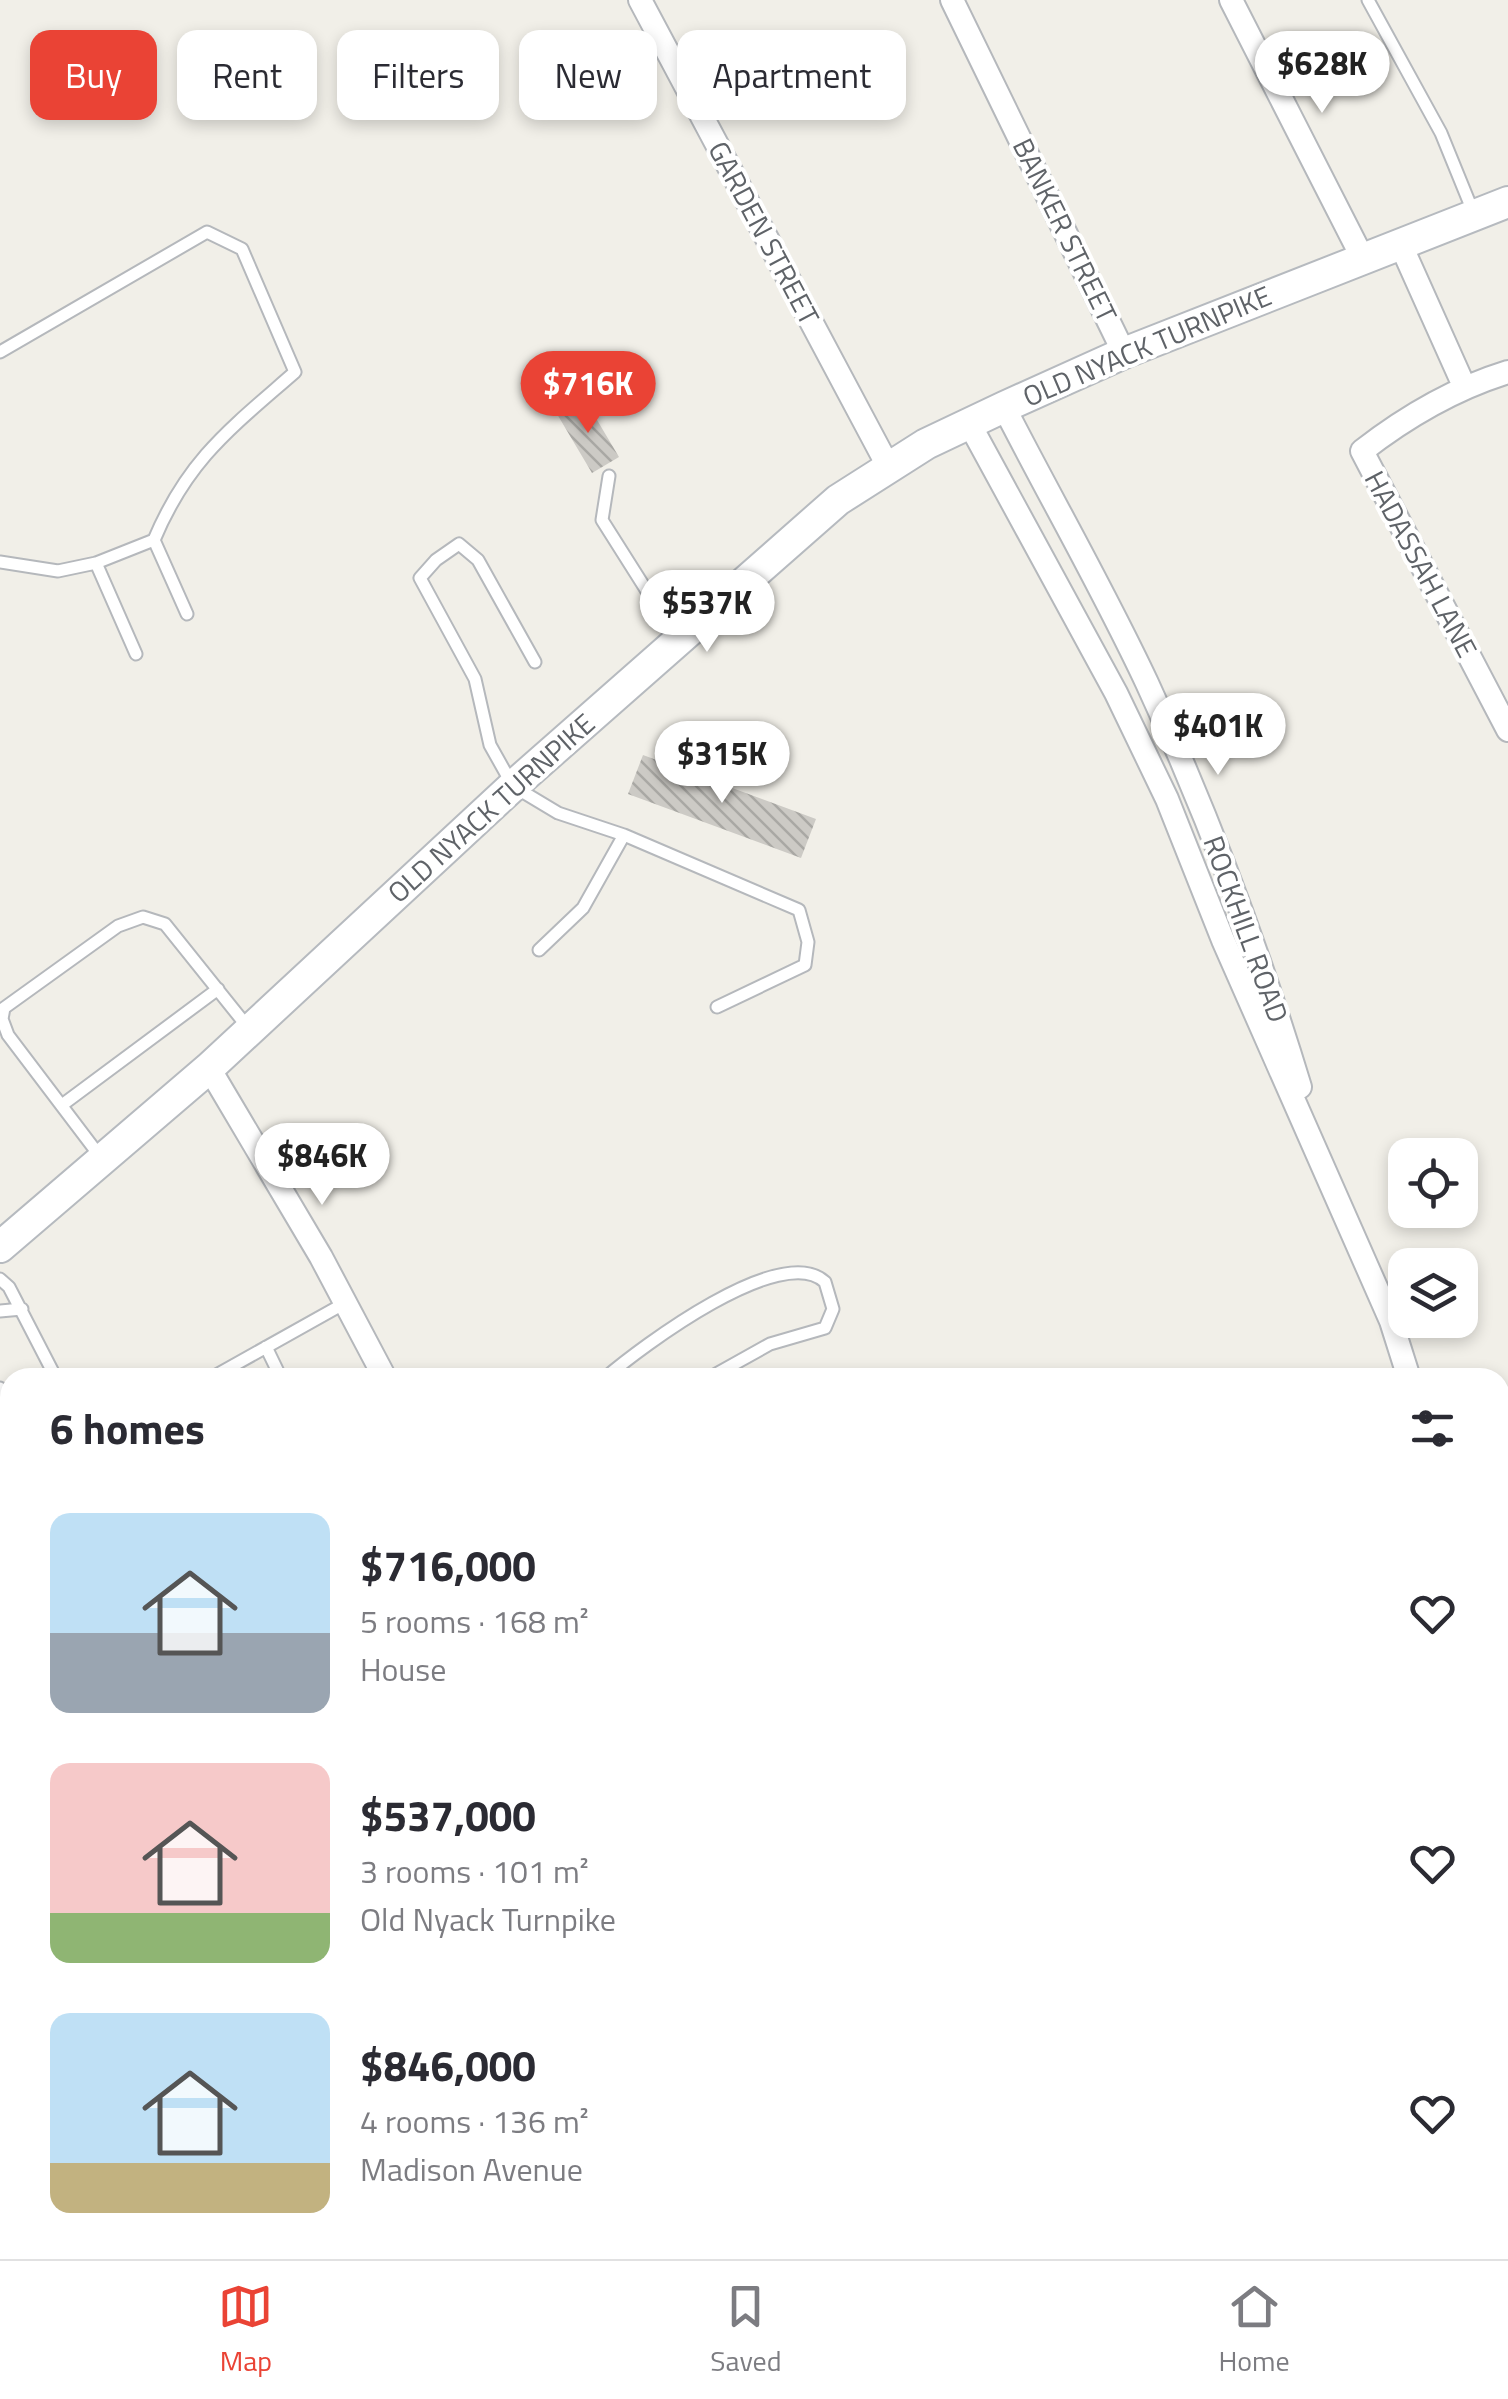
<!DOCTYPE html>
<html lang="en">
<head>
<meta charset="utf-8">
<style>
	:root { --surface:#fff; --page:#f7f7f7; --text:#2b2b33; --muted:#7c7c81; --line:#e1e1e2; --accent:#ea4335 }
	body { margin:0; font-family:"Titillium Web",sans-serif; background:var(--page); color:var(--text); height:100vh; display:flex; flex-direction:column; font-size:38px; white-space:nowrap }
	* { box-sizing:border-box; margin:0 }
	p { font-size:32px; color:var(--muted) }
	.icon { flex:none; width:55px; height:55px; fill:none; stroke:currentColor; stroke-width:2; stroke-linecap:round; stroke-linejoin:round }
	.map { position:relative; flex:1; overflow:hidden }
	.drawer { position:absolute; left:0px; top:1368px; width:1510px; height:892px; display:flex; flex-direction:column; background:var(--surface); border-radius:30px 30px 0 0; box-shadow:0 5px 15px #0003 }
	.drawer>* { flex:none }
	.top-card { position:absolute; left:30px; top:30px; width:1000px; height:90px; display:flex; gap:20px }
	.tools { position:absolute; left:1388px; top:1138px; display:grid; gap:20px }
	.tools a { display:grid; place-items:center; width:90px; height:90px; border-radius:20px; background:var(--surface); box-shadow:0 5px 15px #0003; font-size:50px }
	.price { position:absolute; translate:-50% -85px; padding:0 22px; border-radius:35px; background:#fff; color:#222; font-size:32px; line-height:65px; filter:drop-shadow(0 2px 5px #0008) }
	.price::after { content:''; position:absolute; left:50%; top:60px; width:30px; height:22px; margin-left:-15px; background:inherit; clip-path:polygon(0 0,100% 0,50% 100%) }
	.price.selected { background:var(--accent); color:#fff }
	ul { padding:0; list-style:none }
	li { display:flex; align-items:center; gap:30px; height:250px; padding:0 50px }
	li span { display:grid; place-items:center; flex:none; width:280px; height:200px; border-radius:20px; color:#555 }
	li>.icon { margin-inline-start:auto }
	span .icon { width:120px; height:120px; fill:#fffc; stroke-width:1 }
	li b { font-size:42px }
	h2 { display:flex; justify-content:space-between; align-items:center; height:120px; padding:0 50px; font-size:42px }
	.chip { padding:0 35px; border-radius:20px; background:var(--surface); box-shadow:0 5px 15px #0003; font-size:35px; line-height:90px }
	.chip.selected { background:var(--accent); color:#fff }
	.dock { display:flex; justify-content:space-around; align-items:center; height:140px; border-top:2px solid var(--line); background:var(--surface); font-size:28px; color:var(--muted) }
	.dock a { display:grid; justify-items:center; gap:5px }
	.dock .selected { color:var(--accent) }
	.map>svg:first-child { display:block }
	.building { fill:url(#building-back-hatch) }
	.lines { fill:none; stroke-linecap:round; stroke-linejoin:round }
	.lane-casing { stroke:#b5b8bc; stroke-width:15 }
	.street-casing { stroke:#b5b8bc; stroke-width:26 }
	.secondary-casing { stroke:#b6babf; stroke-width:34 }
	.lane { stroke:#fff; stroke-width:11 }
	.street { stroke:#fff; stroke-width:22 }
	.secondary { stroke:#fff; stroke-width:30 }
	.labels { text-anchor:middle; stroke-width:8; stroke-linejoin:round; paint-order:stroke }
	.street-label { font-size:28px; fill:#5f6368; stroke:#fff }
</style>
</head>
<body>
<div class="map">
<svg width="1508" height="2259" viewBox="0 0 1508 2259">
	<defs>
		<pattern id="building-back-hatch" width="6" height="6" patternUnits="userSpaceOnUse" patternTransform="scale(2.5)"><rect width="6" height="6" fill="#cccac5"/><path d="M-1 5l2 2M0 0l6 6M5-1l2 2" fill="none" stroke="#a9a8a4"/></pattern>
	</defs>
	<rect width="100%" height="100%" fill="#f1efe8"/>
	<path class="building" d="M 584,398 L 619,457 L 592,473 L 557,414 Z
		M 643,755 L 816,819 L 801,858 L 628,794 Z"/>
	<g class="lines">
		<g class="lane-casing">
			<path id="lane" d="M 1368,0 L 1441,133 L 1474,214
				M 0,352 L 207,232 L 242,249 L 295,372 C 231,428 188,459 154,540
				M 609,476 L 602,520 L 676,637
				M 0,562 L 58,571 L 96,563 L 136,654
				M 96,563 L 154,540 L 187,614
				M 535,662 L 478,560 L 459,544 L 436,560 L 420,578 L 475,679 L 490,745 L 513,786 L 558,813 L 624,835 L 799,910 L 808,942 L 805,965 L 717,1007
				M 539,950 L 583,908 L 624,835
				M 62,1105 L 218,989
				M 102,1159 L 8,1035 L 2,1019 L 4,1008 L 118,926 L 143,917 L 165,924 L 250,1030
				M 0,1279 L 9,1287 L 56,1378
				M 0,1311 L 22,1309
				M 266,1347 L 281,1378
				M 211,1378 L 345,1303
				M 605,1378 C 641,1347 782,1241 825,1282 L 833,1309 L 825,1328 L 770,1344 L 709,1378
				M 0,1388 L 10,1406
				M 0,1955 L 10,1952
				M 0,2000 L 10,1996
				M 71,2250 L 72,2259
				M 1243,2250 L 1244,2259"/>
		</g>
		<g class="street-casing">
			<path id="street" d="M 640,0 L 888,466
				M 952,0 L 1124,353
				M 1231,0 L 1362,257
				M 1400,243 L 1464,386
				M 1508,372 C 1453,389 1407,416 1362,451 L 1508,730
				M 1004,407 C 1051,499 1103,589 1147,683 C 1208,815 1258,949 1300,1087
				M 969,423 L 1116,693 L 1167,799 L 1223,940 L 1391,1321 L 1409,1378
				M 209,1068 L 321,1257 L 385,1378
				M 0,1843 L 10,1840
				M 0,2095 L 10,2092
				M 685,2250 L 686,2259
				M 879,2259 L 908,2250"/>
		</g>
		<g class="secondary-casing">
			<path id="secondary" d="M 0,1247 L 209,1068 L 513,786 L 838,500 L 926,444 L 1004,407 L 1124,353 L 1508,202
				M 0,1687 L 10,1705
				M 207,2250 L 208,2259"/>
		</g>
		<use href="#lane" class="lane"/>
		<use href="#street" class="street"/>
		<use href="#secondary" class="secondary"/>
	</g>
	<g class="labels">
		<g class="street-label">
			<text transform="translate(1065 230) rotate(64)" y="10">BANKER STREET</text>
			<text transform="translate(764 233) rotate(62)" y="10">GARDEN STREET</text>
			<text transform="translate(1147 346) rotate(-23)" y="10">OLD NYACK TURNPIKE</text>
			<text transform="translate(1421 564) rotate(62)" y="10">HADASSAH LANE</text>
			<text transform="translate(491 808) rotate(-42)" y="10">OLD NYACK TURNPIKE</text>
			<text transform="translate(1246 929) rotate(70)" y="10">ROCKHILL ROAD</text>
		</g>
	</g>
</svg>
<div class="tools">
<a><svg class="icon" aria-label="locate" viewBox="0 0 24 24"><circle cx="12" cy="12" r="6"/><path d="M12 2v4M12 18v4M2 12h4M18 12h4"/></svg></a>
<a><svg class="icon" aria-label="layers" viewBox="0 0 24 24"><path d="M12 4l9 5-9 5-9-5zM3 14l9 5 9-5"/></svg></a>
</div>
<b class="price" style="left:1322px;top:116px">$628K</b>
<b class="price selected" style="left:588px;top:436px">$716K</b>
<b class="price" style="left:707px;top:655px">$537K</b>
<b class="price" style="left:1218px;top:778px">$401K</b>
<b class="price" style="left:722px;top:806px">$315K</b>
<b class="price" style="left:322px;top:1208px">$846K</b>
<div class="top-card">
<a class="chip selected">Buy</a>
<a class="chip">Rent</a>
<a class="chip">Filters</a>
<a class="chip">New</a>
<a class="chip">Apartment</a>
</div>
<section class="drawer">
<h2>6 homes<svg class="icon" aria-label="filters" viewBox="0 0 24 24"><path d="M4 7h16M4 17h16"/><circle cx="9" cy="7" r="2"/><circle cx="15" cy="17" r="2"/></svg></h2>
<ul>
<li><span style="background:linear-gradient(#bfe0f5 60%,#9aa5b1 0)"><svg class="icon" aria-label="home" viewBox="0 0 24 24"><path d="M3 11l9-7 9 7M6 9v11h12V9"/></svg></span><div><b>$716,000</b><p>5 rooms · 168 m²</p><p>House</p></div><svg class="icon" aria-label="heart" viewBox="0 0 24 24"><path d="M12 20l-8-8c-3-5 5-10 8-4 3-6 11-1 8 4z"/></svg></li>
<li><span style="background:linear-gradient(#f6c9c9 75%,#8fb573 0)"><svg class="icon" aria-label="home" viewBox="0 0 24 24"><path d="M3 11l9-7 9 7M6 9v11h12V9"/></svg></span><div><b>$537,000</b><p>3 rooms · 101 m²</p><p>Old Nyack Turnpike</p></div><svg class="icon" aria-label="heart" viewBox="0 0 24 24"><path d="M12 20l-8-8c-3-5 5-10 8-4 3-6 11-1 8 4z"/></svg></li>
<li><span style="background:linear-gradient(#bfe0f5 75%,#c2b280 0)"><svg class="icon" aria-label="home" viewBox="0 0 24 24"><path d="M3 11l9-7 9 7M6 9v11h12V9"/></svg></span><div><b>$846,000</b><p>4 rooms · 136 m²</p><p>Madison Avenue</p></div><svg class="icon" aria-label="heart" viewBox="0 0 24 24"><path d="M12 20l-8-8c-3-5 5-10 8-4 3-6 11-1 8 4z"/></svg></li>
</ul>
</section>
</div>
<nav class="dock">
<a class="selected"><svg class="icon" aria-label="map" viewBox="0 0 24 24"><path d="M3 6l6-2 6 2 6-2v14l-6 2-6-2-6 2zM9 4v14M15 6v14"/></svg>Map</a>
<a><svg class="icon" aria-label="saved" viewBox="0 0 24 24"><path d="M7 4h10v16l-5-4-5 4z"/></svg>Saved</a>
<a><svg class="icon" aria-label="home" viewBox="0 0 24 24"><path d="M3 11l9-7 9 7M6 9v11h12V9"/></svg>Home</a>
</nav>
</body>
</html>
